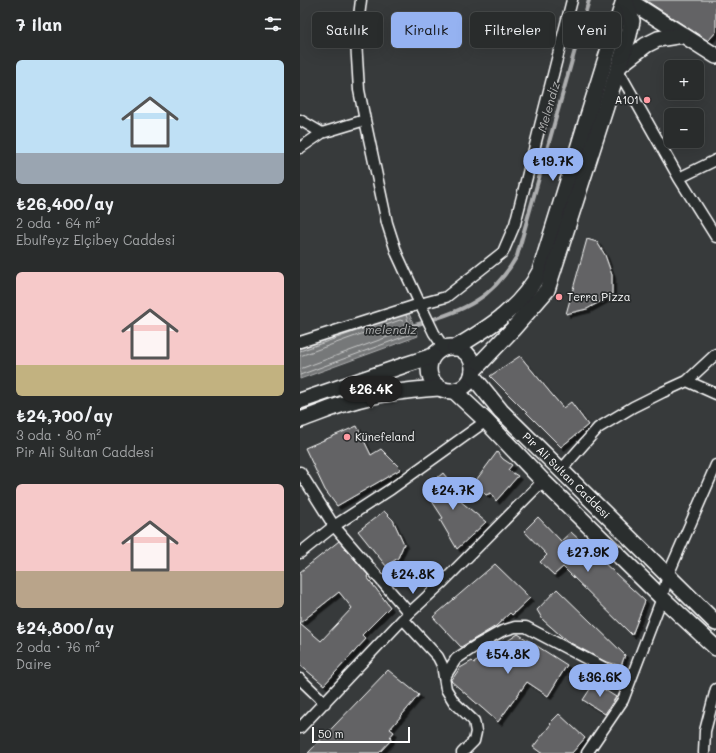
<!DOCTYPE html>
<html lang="tr">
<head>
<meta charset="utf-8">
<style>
	:root { --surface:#292c2c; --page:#313434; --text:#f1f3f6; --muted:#a5a7a9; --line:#454848; --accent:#95b2f1 }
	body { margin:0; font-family:Mali,sans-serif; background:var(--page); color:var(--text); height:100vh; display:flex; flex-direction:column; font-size:15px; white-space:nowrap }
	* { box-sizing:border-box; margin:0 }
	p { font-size:13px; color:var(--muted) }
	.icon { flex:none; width:22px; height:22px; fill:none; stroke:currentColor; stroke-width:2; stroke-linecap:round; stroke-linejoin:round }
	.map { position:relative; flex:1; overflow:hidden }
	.details { display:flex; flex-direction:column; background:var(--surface); width:300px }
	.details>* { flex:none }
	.banner { position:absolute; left:12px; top:12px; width:344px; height:36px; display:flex; gap:8px }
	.buttons { position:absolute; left:364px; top:60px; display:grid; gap:8px }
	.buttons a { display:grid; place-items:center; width:40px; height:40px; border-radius:6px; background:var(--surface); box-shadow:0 4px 16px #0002,0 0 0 1px var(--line); font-size:20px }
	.scale { position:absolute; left:12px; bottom:10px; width:98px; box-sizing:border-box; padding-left:4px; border:2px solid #fff; border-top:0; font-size:11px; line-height:14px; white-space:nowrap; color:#fff; -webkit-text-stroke:3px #2a2d2e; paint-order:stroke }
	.price { position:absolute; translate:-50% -34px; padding:0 9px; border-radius:14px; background:var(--accent); color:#111; font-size:13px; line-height:26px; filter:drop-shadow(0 1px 2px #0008) }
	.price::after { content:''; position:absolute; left:50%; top:24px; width:12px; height:9px; margin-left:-6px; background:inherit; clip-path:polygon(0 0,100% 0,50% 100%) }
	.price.on { background:#222; color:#fff }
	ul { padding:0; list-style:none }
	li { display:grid; align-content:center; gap:8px; height:212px; padding:0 16px }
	li span { display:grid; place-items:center; height:124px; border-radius:6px; color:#555 }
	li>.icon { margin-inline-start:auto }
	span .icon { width:72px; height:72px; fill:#fffc; stroke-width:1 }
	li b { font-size:17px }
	h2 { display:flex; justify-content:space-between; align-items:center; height:48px; padding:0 16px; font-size:17px }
	.chip { padding:0 14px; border-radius:6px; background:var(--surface); box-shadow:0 4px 16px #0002,0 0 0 1px var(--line); font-size:14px; line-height:36px }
	.chip.on { background:var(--accent); color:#111 }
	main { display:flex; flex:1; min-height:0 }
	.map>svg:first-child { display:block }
	.water { fill:#767879; stroke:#adaeaf }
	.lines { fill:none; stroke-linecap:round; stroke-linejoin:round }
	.shore { stroke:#c8c9c9; stroke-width:1 }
	.stream { stroke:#adaeaf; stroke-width:4 }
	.building { fill:#636465; stroke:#fff; fill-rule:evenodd; filter:url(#shadow) }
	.street-casing { stroke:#fff; stroke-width:13 }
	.secondary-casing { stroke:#fff; stroke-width:18 }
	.street { stroke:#2a2d2e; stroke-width:10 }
	.secondary { stroke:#2a2d2e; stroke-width:15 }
	.poi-dot { fill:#ff9aa2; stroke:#2a2d2e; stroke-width:1.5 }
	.labels { text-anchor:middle; stroke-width:3.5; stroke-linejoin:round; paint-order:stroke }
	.poi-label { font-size:11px; fill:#fff; stroke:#2a2d2e; text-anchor:start }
	.street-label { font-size:11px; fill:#fff; stroke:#2a2d2e }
	.water-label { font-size:12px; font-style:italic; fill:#b4b5b5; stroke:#2a2d2e }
</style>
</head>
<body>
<main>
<section class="details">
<h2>7 ilan<svg class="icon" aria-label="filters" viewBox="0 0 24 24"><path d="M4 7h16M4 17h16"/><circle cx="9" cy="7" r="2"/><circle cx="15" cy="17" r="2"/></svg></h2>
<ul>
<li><span style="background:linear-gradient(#bfe0f5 75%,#9aa5b1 0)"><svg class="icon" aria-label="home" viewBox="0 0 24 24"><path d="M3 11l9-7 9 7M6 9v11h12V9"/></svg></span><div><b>₺26,400/ay</b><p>2 oda · 64 m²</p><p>Ebulfeyz Elçibey Caddesi</p></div></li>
<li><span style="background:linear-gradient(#f6c9c9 75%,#c2b280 0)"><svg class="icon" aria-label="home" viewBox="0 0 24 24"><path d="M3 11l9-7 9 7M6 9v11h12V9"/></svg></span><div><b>₺24,700/ay</b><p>3 oda · 80 m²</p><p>Pir Ali Sultan Caddesi</p></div></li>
<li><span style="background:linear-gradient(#f6c9c9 70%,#b9a48a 0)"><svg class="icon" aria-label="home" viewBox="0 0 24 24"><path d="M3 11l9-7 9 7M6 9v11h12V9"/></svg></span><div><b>₺24,800/ay</b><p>2 oda · 76 m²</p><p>Daire</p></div></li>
</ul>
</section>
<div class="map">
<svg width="416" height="753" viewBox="0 0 416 753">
	<defs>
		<filter id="shadow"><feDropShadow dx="3.5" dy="3.5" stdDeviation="0" flood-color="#0009"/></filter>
	</defs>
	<rect width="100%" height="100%" fill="#373a3b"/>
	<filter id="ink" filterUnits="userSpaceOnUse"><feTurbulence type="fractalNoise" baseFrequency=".025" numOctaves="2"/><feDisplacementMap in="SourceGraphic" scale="8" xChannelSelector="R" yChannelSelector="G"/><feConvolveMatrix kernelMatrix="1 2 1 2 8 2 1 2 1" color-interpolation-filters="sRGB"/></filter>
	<g filter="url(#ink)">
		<path class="water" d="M 107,308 L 118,336 L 0,379 L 0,348 Z"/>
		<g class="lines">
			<path class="shore" d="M 0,351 L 68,327
				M 0,356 L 100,320 L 103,321 L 106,329 L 104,331 L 0,369
				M 0,375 L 111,334 L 112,332 L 106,315"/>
			<path class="stream" d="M 109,327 C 159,311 189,305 217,256 L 289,0"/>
		</g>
		<path class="building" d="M 345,0 L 416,0 L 416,32 L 408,41 Z
			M 287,239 L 297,242 L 305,255 L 312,275 L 312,295 L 287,309 L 266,314 Z
			M 220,356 L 263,408 L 271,402 L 288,425 L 261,447 L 190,376 Z
			M 57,426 L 71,455 L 81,449 L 101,469 L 37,506 L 25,490 L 5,448 Z
			M 197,452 L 203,459 L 212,465 L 208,470 L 218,476 L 196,501 L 191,493 L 186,495 L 174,483 Z
			M 143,473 L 159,493 L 154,496 L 186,522 L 157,549 L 140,520 L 143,518 L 124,489 Z
			M 84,511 L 93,520 L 104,544 L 98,558 L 86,566 L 58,531 Z
			M 238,517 L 261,541 L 271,532 L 345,601 L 332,635 L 263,567 L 254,575 L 240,562 L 247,555 L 224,531 Z
			M 39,541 L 68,575 L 67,577 L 90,607 L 62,635 L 66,639 L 24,685 L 0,665 L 0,572 ZM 39,592 L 52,608 L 21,641 L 0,623 Z
			M 195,564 L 230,598 L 212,615 L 210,613 L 196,626 L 161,647 L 133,617 Z
			M 257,589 L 325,655 L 321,666 L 304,661 L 267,641 L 243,620 L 237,610 Z
			M 218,634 L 267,665 L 248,696 L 227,682 L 198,722 L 151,681 L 160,668 L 172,661 L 174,663 Z
			M 88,670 L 119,695 L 90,729 L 94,732 L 90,737 L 91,740 L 79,753 L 8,753 Z
			M 294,683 L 316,697 L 305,714 L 283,700 Z
			M 259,714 L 285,738 L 272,753 L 241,753 L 233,747 L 251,724 L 250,723 Z"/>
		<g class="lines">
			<g class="street-casing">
				<path id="street" d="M 61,0 L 56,41 L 59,90 L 65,120 L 87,223 L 97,254 L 120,304 L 134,333 L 144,348
					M 318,70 L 379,178 L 416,237
					M 0,120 L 22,133
					M 0,148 L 22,133 L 65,120
					M 379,178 L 416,160
					M 0,342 L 120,304 L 146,297 L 203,252 L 215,224 L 272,0
					M 387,381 L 416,394
					M 261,470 L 298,428 L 333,407 L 363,392 L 387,381 L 416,354
					M 0,472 L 34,526 L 109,613
					M 0,553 L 34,526 L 91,489 L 186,421
					M 103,619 L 138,657 L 142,665 L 146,689 L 154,702 L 174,721 L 176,732 L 174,741 L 162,753
					M 144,678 L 156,659 L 177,645 L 202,631 L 215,627 L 226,627 L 329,681
					M 0,679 L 25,703
					M 0,728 L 103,619 L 143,582 L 243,481
					M 287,753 L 323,700 L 362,598 L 368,575 L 416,465
					M 404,753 L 405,731 L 416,689"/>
			</g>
			<g class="secondary-casing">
				<g id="secondary">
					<path d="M 328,0 L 416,56"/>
					<path d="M 320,65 L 346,45 L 358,39 L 383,35"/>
					<circle cx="151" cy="369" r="22"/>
					<path d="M 155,348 C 190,327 221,308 240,271 L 324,0"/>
					<path d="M 173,371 L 213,329 L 247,290 L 329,35 L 332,21 L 325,0"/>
					<path id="s1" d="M 172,375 L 201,411 L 416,623"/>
					<path d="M 154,391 L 186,421 L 243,481 L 362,598 L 416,648"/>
					<path d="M 0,401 L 105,365 L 133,356"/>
					<path d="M 0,420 C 17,414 33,407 50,402 C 79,393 109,390 139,388"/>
				</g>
			</g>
			<use href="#street" class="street"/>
			<use href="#secondary" class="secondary"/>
		</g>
	</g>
	<g class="poi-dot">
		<circle cx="347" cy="100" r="4"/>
		<circle cx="259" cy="297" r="4"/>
		<circle cx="47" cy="437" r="4"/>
	</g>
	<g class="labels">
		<g class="poi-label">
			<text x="339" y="104" text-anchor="end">A101</text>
			<text x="267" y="301">Terra Pizza</text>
			<text x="55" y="441">Künefeland</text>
		</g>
		<g class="street-label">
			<text dy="4" stroke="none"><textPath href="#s1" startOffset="138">Pir Ali Sultan Caddesi</textPath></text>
		</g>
		<g class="water-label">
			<text transform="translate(249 107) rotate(-74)" y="4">Melendiz</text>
			<text x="91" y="334">melendiz</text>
		</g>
	</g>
</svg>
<div class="buttons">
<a>+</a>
<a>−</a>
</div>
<div class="scale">50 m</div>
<b class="price" style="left:253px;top:182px">₺19.7K</b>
<b class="price on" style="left:71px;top:410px">₺26.4K</b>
<b class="price" style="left:153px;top:511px">₺24.7K</b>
<b class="price" style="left:288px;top:573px">₺27.9K</b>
<b class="price" style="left:113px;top:595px">₺24.8K</b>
<b class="price" style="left:208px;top:675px">₺54.8K</b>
<b class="price" style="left:300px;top:698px">₺36.6K</b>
<div class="banner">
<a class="chip">Satılık</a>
<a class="chip on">Kiralık</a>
<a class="chip">Filtreler</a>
<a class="chip">Yeni</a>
</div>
</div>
</main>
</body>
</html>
